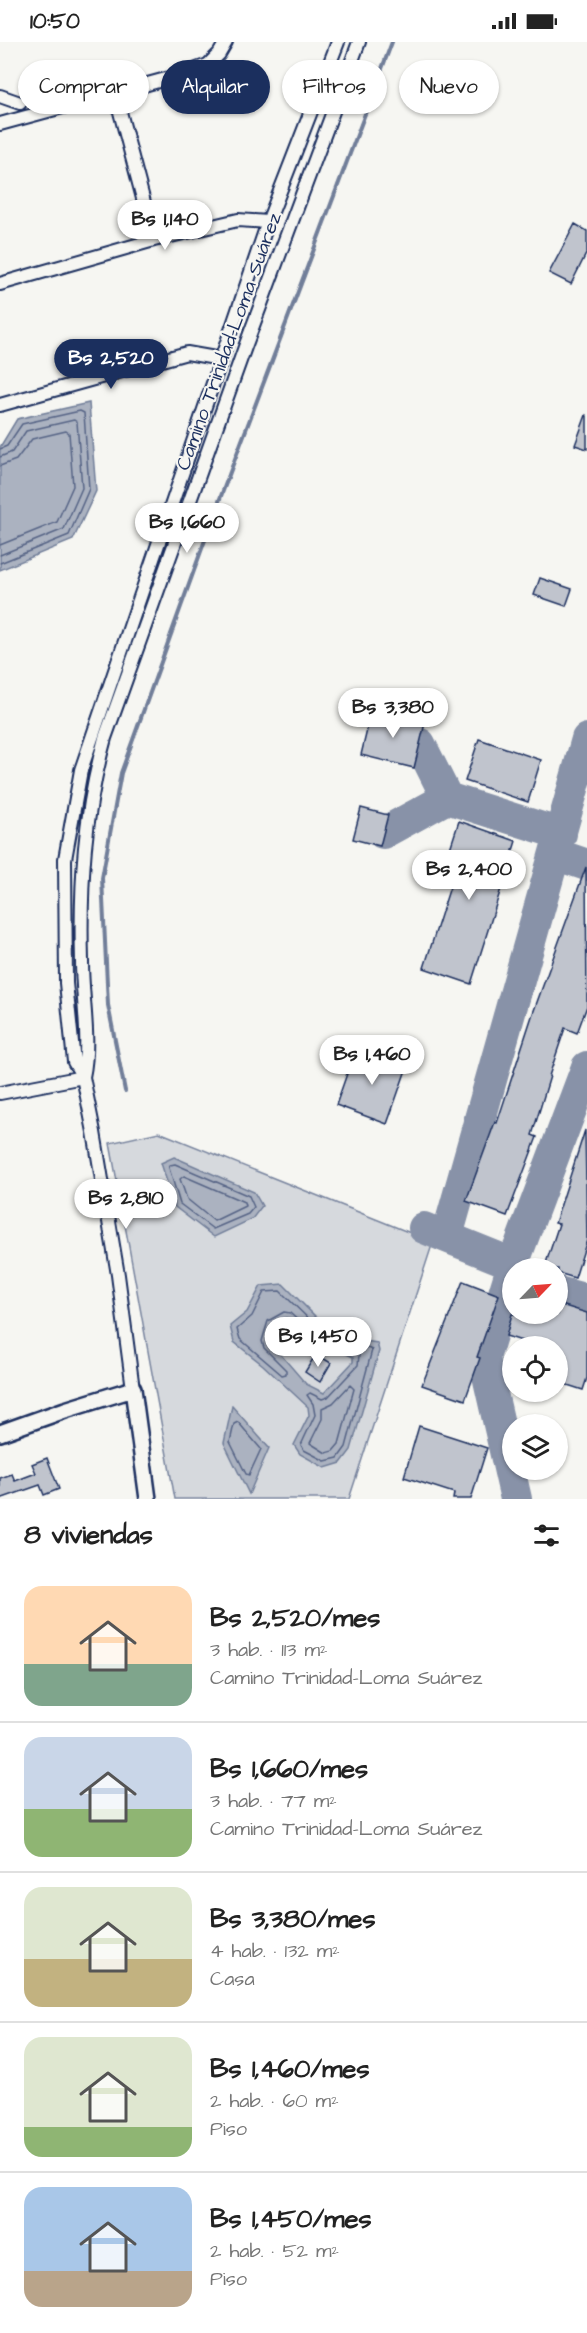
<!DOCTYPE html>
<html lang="es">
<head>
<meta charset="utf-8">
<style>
	:root { --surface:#fff; --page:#f6f6f6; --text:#222; --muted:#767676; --line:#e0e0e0; --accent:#1b2f5e }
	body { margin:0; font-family:"Architects Daughter",sans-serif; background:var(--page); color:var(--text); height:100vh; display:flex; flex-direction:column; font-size:22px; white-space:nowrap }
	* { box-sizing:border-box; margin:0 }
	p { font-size:20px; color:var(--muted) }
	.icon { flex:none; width:33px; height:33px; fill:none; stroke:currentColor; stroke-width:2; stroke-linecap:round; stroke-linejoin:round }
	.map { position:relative; height:1457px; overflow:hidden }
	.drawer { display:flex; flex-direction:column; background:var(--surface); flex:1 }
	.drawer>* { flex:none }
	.hud { position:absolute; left:18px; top:18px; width:552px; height:54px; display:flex; gap:12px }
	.needle { width:39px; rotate:65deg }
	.fabs { position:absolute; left:502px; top:1216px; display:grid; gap:12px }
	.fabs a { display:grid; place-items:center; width:66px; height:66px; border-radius:50%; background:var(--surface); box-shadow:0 2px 4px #0004; font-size:30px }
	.price { position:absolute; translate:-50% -51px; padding:0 14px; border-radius:21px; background:#fff; color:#222; font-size:20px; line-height:39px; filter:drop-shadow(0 2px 3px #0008) }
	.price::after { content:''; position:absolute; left:50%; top:36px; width:18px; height:14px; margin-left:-9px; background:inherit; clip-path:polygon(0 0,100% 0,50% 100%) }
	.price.selected { background:var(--accent); color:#fff }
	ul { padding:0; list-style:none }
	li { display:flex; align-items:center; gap:18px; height:150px; padding:0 24px }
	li+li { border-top:2px solid var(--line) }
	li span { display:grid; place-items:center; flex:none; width:168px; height:120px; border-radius:18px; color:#555 }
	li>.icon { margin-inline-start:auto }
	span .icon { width:72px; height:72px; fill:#fffc; stroke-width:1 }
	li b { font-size:26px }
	h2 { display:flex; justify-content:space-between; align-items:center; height:72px; padding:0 24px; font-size:26px }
	.tag { padding:0 21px; border-radius:27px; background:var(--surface); box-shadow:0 2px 4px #0004; font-size:21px; line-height:54px }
	.tag.selected { background:var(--accent); color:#fff }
	.status { display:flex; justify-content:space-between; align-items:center; height:42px; padding:0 30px; background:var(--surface); direction:ltr }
	.status svg { height:16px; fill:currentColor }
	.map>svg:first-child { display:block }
	.green { fill:#d6d9dd; stroke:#78849e; stroke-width:1.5 }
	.water { fill:#abb2c0; stroke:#717e99; stroke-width:1.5; fill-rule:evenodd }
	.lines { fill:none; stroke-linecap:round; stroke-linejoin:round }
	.shore { stroke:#556385; stroke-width:1.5 }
	.stream { stroke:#717e99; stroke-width:4 }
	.taxiway { stroke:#8892a8; stroke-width:32 }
	.building { fill:#c0c4cd; stroke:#1b2f5e; stroke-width:1.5 }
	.minor-casing { stroke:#1b2f5e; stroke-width:16 }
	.major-casing { stroke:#1b2f5e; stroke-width:20 }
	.minor { stroke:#f6f6f2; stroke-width:12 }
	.major { stroke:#f6f6f2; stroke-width:15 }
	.labels { text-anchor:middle; stroke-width:4.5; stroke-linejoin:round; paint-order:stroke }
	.street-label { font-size:20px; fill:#1b2f5e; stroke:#f6f6f2 }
</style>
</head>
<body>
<div class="status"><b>10:50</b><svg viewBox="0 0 49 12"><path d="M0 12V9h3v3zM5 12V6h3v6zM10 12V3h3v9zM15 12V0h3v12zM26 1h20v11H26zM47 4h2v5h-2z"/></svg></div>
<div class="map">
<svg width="587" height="1457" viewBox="0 0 587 1457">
	<rect width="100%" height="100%" fill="#f6f6f2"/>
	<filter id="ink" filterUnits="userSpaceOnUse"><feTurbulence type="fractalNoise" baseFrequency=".0167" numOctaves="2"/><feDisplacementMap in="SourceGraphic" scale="12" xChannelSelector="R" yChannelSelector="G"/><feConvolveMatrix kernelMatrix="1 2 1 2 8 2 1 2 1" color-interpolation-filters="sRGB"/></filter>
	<g filter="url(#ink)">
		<path class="green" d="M 159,1090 L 433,1200 L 349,1457 L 175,1457 L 110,1101 Z"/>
		<path class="water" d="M 89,361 L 96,449 L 73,498 L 0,528 L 0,405 L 17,377 Z
			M 174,1115 L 254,1150 L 262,1164 L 252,1177 L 214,1195 L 175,1165 L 161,1121 Z
			M 283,1242 L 320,1279 L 365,1299 L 377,1301 L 379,1309 L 351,1408 L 341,1421 L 325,1426 L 300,1412 L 294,1403 L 309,1373 L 308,1365 L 263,1323 L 234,1300 L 230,1284 L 247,1270 L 261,1244 ZM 286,1276 L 302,1291 L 353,1315 L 353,1320 L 324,1351 L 306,1342 L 281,1313 L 268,1301 L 273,1282 Z
			M 232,1364 L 269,1406 L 249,1452 L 224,1401 Z"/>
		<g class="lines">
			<path class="shore" d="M 0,407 L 7,404 L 22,382 L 80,369 L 84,371 L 89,447 L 69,493 L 0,521
				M 0,415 L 12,410 L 26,389 L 74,378 L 77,380 L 82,446 L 64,487 L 0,513
				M 0,424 L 16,418 L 32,397 L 66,389 L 69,391 L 73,444 L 57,480 L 0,503
				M 175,1122 L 249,1154 L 254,1165 L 248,1172 L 213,1187 L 180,1162 L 169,1126 L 170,1123 Z
				M 184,1134 L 244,1160 L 245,1164 L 214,1179 L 187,1157 L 180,1137 Z
				M 280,1249 L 317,1285 L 372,1308 L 346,1405 L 338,1416 L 325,1419 L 304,1408 L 301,1403 L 315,1373 L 313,1362 L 307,1353 L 310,1351 L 322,1357 L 328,1355 L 358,1323 L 359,1313 L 355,1309 L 306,1286 L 290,1271 L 284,1270 L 268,1279 L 262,1299 L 264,1306 L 286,1328 L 286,1332 L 282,1333 L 240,1297 L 237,1287 L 252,1274 L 264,1250 Z
				M 350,1343 L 354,1347 L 339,1402 L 333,1409 L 326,1411 L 310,1401 L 322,1377 L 322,1366 L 333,1361 Z
				M 238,1380 L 261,1407 L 249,1433 L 246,1432 L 230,1400 L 234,1382 Z"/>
			<path class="stream" d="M 125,1049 L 108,963 L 102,836 L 121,731 L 218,462 L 392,0"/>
			<path class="taxiway" d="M 420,702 L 447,756 L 561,792
				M 383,791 L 447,756
				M 555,812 L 587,823
				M 424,1186 L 513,1222
				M 447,1194 L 587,697
				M 510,1232 L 484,1316 L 516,1457
				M 513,1233 L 510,1232 L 513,1222 L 587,1025
				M 558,1250 L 587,1258"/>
		</g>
		<path class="building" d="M 575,182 L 587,189 L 587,210 L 571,242 L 549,231 Z
			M 586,373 L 587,374 L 587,407 L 575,403 Z
			M 540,536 L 572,547 L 566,564 L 534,553 Z
			M 372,667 L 425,681 L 414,726 L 361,713 Z
			M 479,697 L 541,718 L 528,760 L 465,739 Z
			M 361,766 L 388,773 L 380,804 L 353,797 Z
			M 459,779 L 516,799 L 471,942 L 424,926 L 457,823 L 446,819 Z
			M 586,825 L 587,964 L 577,991 L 565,986 L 549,1034 L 550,1034 L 532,1093 L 537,1095 L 507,1174 L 466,1159 L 495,1080 L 497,1081 L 532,974 Z
			M 356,1006 L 407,1025 L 387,1082 L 336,1063 Z
			M 585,1088 L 587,1198 L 575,1236 L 558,1231 L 558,1227 L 544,1227 L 559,1182 L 555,1181 Z
			M 463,1239 L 499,1253 L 477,1315 L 480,1316 L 465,1358 L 422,1343 Z
			M 558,1262 L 587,1271 L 587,1336 L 583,1348 L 558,1340 L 558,1305 L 541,1305 L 506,1294 L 512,1272 L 558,1272 Z
			M 316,1312 L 331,1321 L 320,1340 L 305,1330 Z
			M 419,1384 L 487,1406 L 471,1457 L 453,1457 L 454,1451 L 404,1435 Z
			M 47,1416 L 59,1447 L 44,1453 L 40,1443 L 0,1457 L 0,1436 L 12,1432 L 15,1439 L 36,1431 L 32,1422 Z"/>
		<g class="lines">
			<g class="minor-casing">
				<path id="minor" d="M 0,54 L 20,61
					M 0,82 L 177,34 L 208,23 L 219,12 L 226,0
					M 154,198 L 238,178 L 268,180
					M 0,242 L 154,198 L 115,51
					M 0,363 L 187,311 L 221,317
					M 83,1035 C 91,998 82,958 82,920 C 80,841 84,772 105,696 L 245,305 L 359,0
					M 0,1051 L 83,1035
					M 133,1347 L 118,1233 L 94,1090 L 83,1035 L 74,1020 L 66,941 L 65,817 L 81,728 L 268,180 L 338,0"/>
			</g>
			<g class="major-casing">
				<path id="major" d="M 0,1391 L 65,1368 L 133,1347 L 148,1457"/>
			</g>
			<use href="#minor" class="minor"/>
			<use href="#major" class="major"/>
		</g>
	</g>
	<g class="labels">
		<g class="street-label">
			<text transform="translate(228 299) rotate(-70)" y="7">Camino Trinidad-Loma Suárez</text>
		</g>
	</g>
</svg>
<div class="fabs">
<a><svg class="needle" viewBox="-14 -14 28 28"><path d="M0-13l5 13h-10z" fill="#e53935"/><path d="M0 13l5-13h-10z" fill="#767676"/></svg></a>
<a><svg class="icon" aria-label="locate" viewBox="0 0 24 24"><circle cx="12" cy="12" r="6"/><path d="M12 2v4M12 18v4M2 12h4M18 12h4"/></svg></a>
<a><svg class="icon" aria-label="layers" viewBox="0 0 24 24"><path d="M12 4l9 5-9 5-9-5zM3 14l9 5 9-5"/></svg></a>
</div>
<b class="price" style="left:165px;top:209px">Bs 1,140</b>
<b class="price selected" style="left:111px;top:348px">Bs 2,520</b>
<b class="price" style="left:187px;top:512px">Bs 1,660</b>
<b class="price" style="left:393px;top:697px">Bs 3,380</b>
<b class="price" style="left:469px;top:859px">Bs 2,400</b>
<b class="price" style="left:372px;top:1044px">Bs 1,460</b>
<b class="price" style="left:126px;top:1188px">Bs 2,810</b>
<b class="price" style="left:318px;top:1326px">Bs 1,450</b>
<div class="hud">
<a class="tag">Comprar</a>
<a class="tag selected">Alquilar</a>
<a class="tag">Filtros</a>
<a class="tag">Nuevo</a>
</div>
</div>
<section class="drawer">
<h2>8 viviendas<svg class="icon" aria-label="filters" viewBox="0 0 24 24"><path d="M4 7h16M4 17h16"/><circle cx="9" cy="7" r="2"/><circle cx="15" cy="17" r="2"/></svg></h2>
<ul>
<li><span style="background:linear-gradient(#ffd9b3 65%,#7fa58c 0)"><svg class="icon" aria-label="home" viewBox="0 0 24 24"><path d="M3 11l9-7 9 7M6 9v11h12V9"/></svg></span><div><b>Bs 2,520/mes</b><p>3 hab. · 113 m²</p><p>Camino Trinidad-Loma Suárez</p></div></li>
<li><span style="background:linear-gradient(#c9d6e8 60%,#8fb573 0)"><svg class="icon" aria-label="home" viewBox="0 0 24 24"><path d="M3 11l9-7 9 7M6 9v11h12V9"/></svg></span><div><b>Bs 1,660/mes</b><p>3 hab. · 77 m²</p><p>Camino Trinidad-Loma Suárez</p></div></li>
<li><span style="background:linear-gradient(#dfe7d0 60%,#c2b280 0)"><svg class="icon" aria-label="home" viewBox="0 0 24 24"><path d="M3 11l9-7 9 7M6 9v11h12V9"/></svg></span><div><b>Bs 3,380/mes</b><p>4 hab. · 132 m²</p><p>Casa</p></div></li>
<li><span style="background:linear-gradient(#dfe7d0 75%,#8fb573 0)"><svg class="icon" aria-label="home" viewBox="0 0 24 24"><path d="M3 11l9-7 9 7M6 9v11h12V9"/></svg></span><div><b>Bs 1,460/mes</b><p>2 hab. · 60 m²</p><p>Piso</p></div></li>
<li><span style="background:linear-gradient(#a9c7e8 70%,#b9a48a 0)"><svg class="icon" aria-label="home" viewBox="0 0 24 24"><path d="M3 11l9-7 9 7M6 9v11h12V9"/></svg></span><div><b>Bs 1,450/mes</b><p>2 hab. · 52 m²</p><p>Piso</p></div></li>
</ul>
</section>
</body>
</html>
